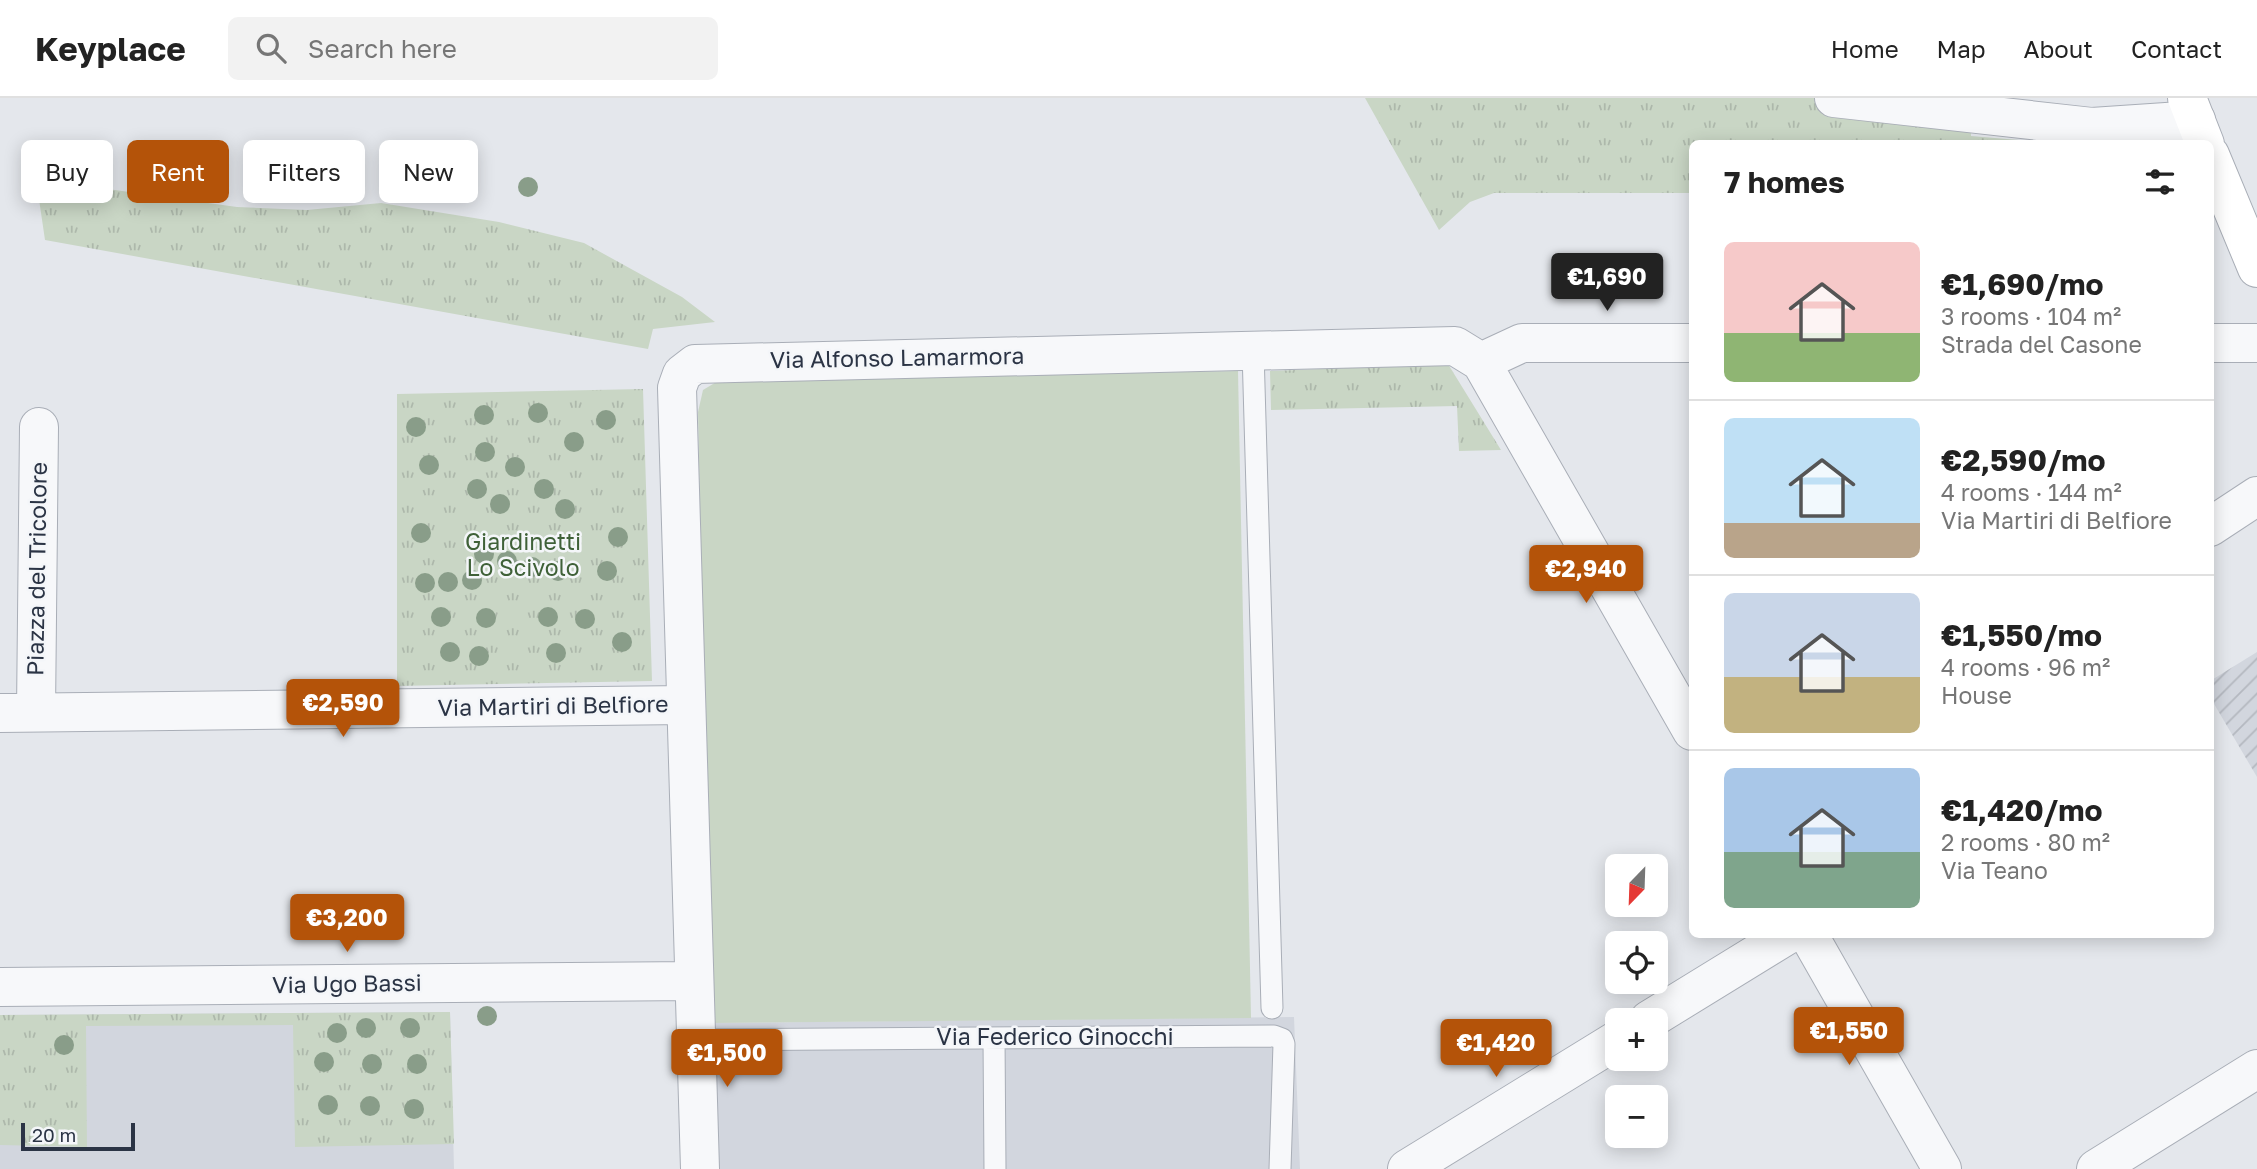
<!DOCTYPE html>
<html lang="en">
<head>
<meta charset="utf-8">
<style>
	:root { --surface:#fff; --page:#f2f2f2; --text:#222; --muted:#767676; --line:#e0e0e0; --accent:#b45309 }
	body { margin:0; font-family:"Golos Text",sans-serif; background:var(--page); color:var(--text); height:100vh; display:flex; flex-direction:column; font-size:26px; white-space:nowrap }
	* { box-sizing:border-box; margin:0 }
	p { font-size:23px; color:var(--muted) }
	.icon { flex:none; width:38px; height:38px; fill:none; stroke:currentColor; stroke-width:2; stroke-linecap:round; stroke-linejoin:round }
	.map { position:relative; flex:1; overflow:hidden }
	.details { position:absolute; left:1689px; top:42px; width:525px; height:798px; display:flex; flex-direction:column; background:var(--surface); border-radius:10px; box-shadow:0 4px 18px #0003 }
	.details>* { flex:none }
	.banner { position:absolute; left:21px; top:42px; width:665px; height:63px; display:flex; gap:14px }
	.needle { width:46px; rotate:203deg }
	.tools { position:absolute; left:1605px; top:756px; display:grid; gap:14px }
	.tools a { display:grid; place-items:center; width:63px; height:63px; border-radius:10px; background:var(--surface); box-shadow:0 4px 18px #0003; font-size:35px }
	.scale { position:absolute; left:21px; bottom:18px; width:114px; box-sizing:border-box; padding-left:7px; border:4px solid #2b3445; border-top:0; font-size:19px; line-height:24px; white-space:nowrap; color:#2b3445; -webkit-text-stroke:5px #f4f6f9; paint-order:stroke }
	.price { position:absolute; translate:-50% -60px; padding:0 16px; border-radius:7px; background:var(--accent); color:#fff; font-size:23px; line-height:46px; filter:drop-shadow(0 2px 4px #0008) }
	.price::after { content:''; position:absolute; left:50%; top:42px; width:21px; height:16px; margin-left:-10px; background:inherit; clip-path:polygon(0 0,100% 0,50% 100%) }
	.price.selected { background:#222; color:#fff }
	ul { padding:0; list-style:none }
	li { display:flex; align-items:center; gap:21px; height:175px; padding:0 35px }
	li+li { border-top:2px solid var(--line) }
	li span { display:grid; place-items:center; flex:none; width:196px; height:140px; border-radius:10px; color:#555 }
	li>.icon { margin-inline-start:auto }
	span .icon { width:84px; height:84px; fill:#fffc; stroke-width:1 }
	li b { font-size:30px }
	h2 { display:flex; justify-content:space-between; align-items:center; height:84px; padding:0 35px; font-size:30px }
	.pill { padding:0 24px; border-radius:10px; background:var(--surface); box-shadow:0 4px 18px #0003; font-size:24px; line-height:63px }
	.pill.selected { background:var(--accent); color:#fff }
	header { display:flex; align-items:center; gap:42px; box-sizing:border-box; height:98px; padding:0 35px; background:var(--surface); border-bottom:2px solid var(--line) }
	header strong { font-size:33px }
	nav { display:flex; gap:38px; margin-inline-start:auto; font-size:24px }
	.search { width:490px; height:63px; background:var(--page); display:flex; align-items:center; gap:18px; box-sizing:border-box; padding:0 24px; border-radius:10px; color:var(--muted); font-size:26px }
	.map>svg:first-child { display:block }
	.built { fill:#d2d6de }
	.industrial { fill:url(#industrial-furrows) }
	.grass { fill:url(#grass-tufts) }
	.garden { fill:#c9d6c5 }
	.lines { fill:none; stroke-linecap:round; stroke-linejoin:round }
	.lane-casing { stroke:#a9aeb7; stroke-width:23 }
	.street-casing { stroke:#a9aeb7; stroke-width:40 }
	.secondary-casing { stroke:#a9aeb7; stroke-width:40 }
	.lane { stroke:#f7f8fa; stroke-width:21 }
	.street { stroke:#f7f8fa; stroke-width:38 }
	.secondary { stroke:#fff; stroke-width:38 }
	.tree { fill:#899d89 }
	.labels { text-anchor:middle; stroke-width:5; stroke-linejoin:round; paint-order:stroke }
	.street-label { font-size:23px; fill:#2b3445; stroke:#f4f6f9 }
	.park-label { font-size:23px; fill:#3f6138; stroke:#f4f6f9 }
</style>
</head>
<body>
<header>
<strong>Keyplace</strong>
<div class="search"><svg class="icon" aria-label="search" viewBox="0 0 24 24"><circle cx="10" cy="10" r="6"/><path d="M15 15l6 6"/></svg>Search here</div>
<nav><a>Home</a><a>Map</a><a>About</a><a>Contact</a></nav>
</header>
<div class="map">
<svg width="2257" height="1071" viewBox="0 0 2257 1071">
	<defs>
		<pattern id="industrial-furrows" width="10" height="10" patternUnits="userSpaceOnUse" patternTransform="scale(1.75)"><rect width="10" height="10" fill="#d2d6de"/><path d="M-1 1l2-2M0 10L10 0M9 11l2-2" fill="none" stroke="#b4b8c0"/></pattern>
		<pattern id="grass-tufts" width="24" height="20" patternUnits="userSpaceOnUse" patternTransform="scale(1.75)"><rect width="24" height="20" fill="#c9d6c5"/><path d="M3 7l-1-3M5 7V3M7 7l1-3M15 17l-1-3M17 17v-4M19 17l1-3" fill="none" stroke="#adb8ab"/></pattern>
	</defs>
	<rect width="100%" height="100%" fill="#e4e7ec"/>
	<path class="built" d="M 450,914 L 454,1071 L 0,1071 L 0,917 Z
		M 1294,919 L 1300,1071 L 715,1071 L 710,925 Z"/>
	<path class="industrial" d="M 2257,554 L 2257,679 L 2210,599 L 2210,583 Z"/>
	<path class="grass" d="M 1365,0 L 1970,0 L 1971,38 L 2055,45 L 1692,46 L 1692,95 L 1494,95 L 1470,104 L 1439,132 Z
		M 36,81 L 237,109 L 307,112 L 381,105 L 499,124 L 584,145 L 682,199 L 715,224 L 653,231 L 648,251 L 45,142 Z
		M 1448,266 L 1501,352 L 1459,353 L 1457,308 L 1271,312 L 1270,273 Z
		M 643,291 L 652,583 L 397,588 L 397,296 Z
		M 450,914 L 454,1046 L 295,1049 L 293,927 L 86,928 L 87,1049 L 0,1047 L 0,917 Z"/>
	<path class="garden" d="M 1238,273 L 1251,920 L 710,925 L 698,314 L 703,292 L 718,283 Z"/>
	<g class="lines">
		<g class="lane-casing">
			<path id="lane" d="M 1253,253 L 1272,910
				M 994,940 L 995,1071
				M 696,942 L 1274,938 L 1282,941 L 1284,946 L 1280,1071"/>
		</g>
		<g class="street-casing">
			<path id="street" d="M 1834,0 L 2092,29 L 2196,22
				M 2210,245 L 2257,245
				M 1481,264 L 1522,245 L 1692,245
				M 2210,429 L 2257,398
				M 36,614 L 39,329
				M 0,615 L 686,607
				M 1808,836 L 1942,1071
				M 0,889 L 694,883
				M 1649,922 L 1789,836
				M 700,1071 L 677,290 L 682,276 L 695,266 L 1455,248 L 1481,264 L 1692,633
				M 1407,1071 L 1617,942
				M 2096,1071 L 2257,971"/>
		</g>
		<g class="secondary-casing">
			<path id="secondary" d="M 2187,0 L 2205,46
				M 2210,57 L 2257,170"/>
		</g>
		<use href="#lane" class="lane"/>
		<use href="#street" class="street"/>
		<use href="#secondary" class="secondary"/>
	</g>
	<g class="tree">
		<circle cx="528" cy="89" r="10"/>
		<circle cx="538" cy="315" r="10"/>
		<circle cx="484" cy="317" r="10"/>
		<circle cx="606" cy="322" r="10"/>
		<circle cx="416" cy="329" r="10"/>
		<circle cx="574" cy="344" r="10"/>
		<circle cx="485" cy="354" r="10"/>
		<circle cx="429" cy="367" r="10"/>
		<circle cx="515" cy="369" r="10"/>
		<circle cx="477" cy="391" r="10"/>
		<circle cx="544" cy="391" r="10"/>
		<circle cx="500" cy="406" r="10"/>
		<circle cx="565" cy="411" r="10"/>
		<circle cx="421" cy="435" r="10"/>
		<circle cx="618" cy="439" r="10"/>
		<circle cx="484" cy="456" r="10"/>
		<circle cx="507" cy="463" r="10"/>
		<circle cx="532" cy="469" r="10"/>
		<circle cx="558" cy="473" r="10"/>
		<circle cx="607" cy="473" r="10"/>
		<circle cx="472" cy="482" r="10"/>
		<circle cx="448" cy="484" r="10"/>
		<circle cx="425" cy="485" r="10"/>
		<circle cx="441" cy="519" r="10"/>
		<circle cx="548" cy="519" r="10"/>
		<circle cx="486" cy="520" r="10"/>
		<circle cx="585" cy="521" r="10"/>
		<circle cx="622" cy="544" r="10"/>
		<circle cx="450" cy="554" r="10"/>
		<circle cx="556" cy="555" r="10"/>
		<circle cx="479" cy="558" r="10"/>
		<circle cx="487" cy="918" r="10"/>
		<circle cx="366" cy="930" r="10"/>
		<circle cx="410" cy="930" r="10"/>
		<circle cx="337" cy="935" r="10"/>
		<circle cx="64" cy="947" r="10"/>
		<circle cx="324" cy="964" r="10"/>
		<circle cx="372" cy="966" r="10"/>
		<circle cx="417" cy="966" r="10"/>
		<circle cx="328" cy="1007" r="10"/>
		<circle cx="370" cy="1008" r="10"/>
		<circle cx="414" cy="1011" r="10"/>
	</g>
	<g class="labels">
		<g class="street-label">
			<text transform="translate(897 260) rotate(-1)" y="8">Via Alfonso Lamarmora</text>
			<text transform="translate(37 471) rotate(-89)" y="8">Piazza del Tricolore</text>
			<text transform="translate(553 608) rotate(-1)" y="8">Via Martiri di Belfiore</text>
			<text transform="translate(347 886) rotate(-1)" y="8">Via Ugo Bassi</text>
			<text x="1055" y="947">Via Federico Ginocchi</text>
		</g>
		<g class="park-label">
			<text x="523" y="452">Giardinetti<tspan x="523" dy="26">Lo Scivolo</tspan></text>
		</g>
	</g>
</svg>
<div class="tools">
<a><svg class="needle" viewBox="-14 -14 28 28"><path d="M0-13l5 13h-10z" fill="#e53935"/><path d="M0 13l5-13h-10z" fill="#767676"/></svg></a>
<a><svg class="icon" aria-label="locate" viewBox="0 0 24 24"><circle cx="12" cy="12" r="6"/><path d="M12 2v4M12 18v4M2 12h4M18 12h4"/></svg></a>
<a>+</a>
<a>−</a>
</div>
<div class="scale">20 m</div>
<b class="price selected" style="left:1607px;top:215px">€1,690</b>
<b class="price" style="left:1586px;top:507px">€2,940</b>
<b class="price" style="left:343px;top:641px">€2,590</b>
<b class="price" style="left:347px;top:856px">€3,200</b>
<b class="price" style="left:1849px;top:969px">€1,550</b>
<b class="price" style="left:1496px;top:981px">€1,420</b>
<b class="price" style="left:727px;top:991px">€1,500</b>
<div class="banner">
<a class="pill">Buy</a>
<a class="pill selected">Rent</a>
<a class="pill">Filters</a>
<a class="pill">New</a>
</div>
<section class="details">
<h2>7 homes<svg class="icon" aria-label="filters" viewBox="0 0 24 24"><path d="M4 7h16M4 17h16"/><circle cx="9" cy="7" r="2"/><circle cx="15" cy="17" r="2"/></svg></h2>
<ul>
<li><span style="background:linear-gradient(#f6c9c9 65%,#8fb573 0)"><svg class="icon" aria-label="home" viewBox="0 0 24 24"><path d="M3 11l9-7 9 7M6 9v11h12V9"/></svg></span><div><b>€1,690/mo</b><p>3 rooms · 104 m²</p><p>Strada del Casone</p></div></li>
<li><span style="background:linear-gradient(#bfe0f5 75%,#b9a48a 0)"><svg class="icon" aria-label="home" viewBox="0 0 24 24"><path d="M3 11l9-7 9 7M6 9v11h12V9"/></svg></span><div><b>€2,590/mo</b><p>4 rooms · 144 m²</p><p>Via Martiri di Belfiore</p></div></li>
<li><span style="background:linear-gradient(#c9d6e8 60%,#c2b280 0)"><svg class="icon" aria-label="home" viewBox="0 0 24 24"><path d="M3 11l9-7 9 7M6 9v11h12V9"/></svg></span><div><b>€1,550/mo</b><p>4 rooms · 96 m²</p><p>House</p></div></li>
<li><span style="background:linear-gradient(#a9c7e8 60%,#7fa58c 0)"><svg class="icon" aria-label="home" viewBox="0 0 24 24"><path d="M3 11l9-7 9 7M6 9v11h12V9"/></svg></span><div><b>€1,420/mo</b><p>2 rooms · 80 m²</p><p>Via Teano</p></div></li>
</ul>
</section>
</div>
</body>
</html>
